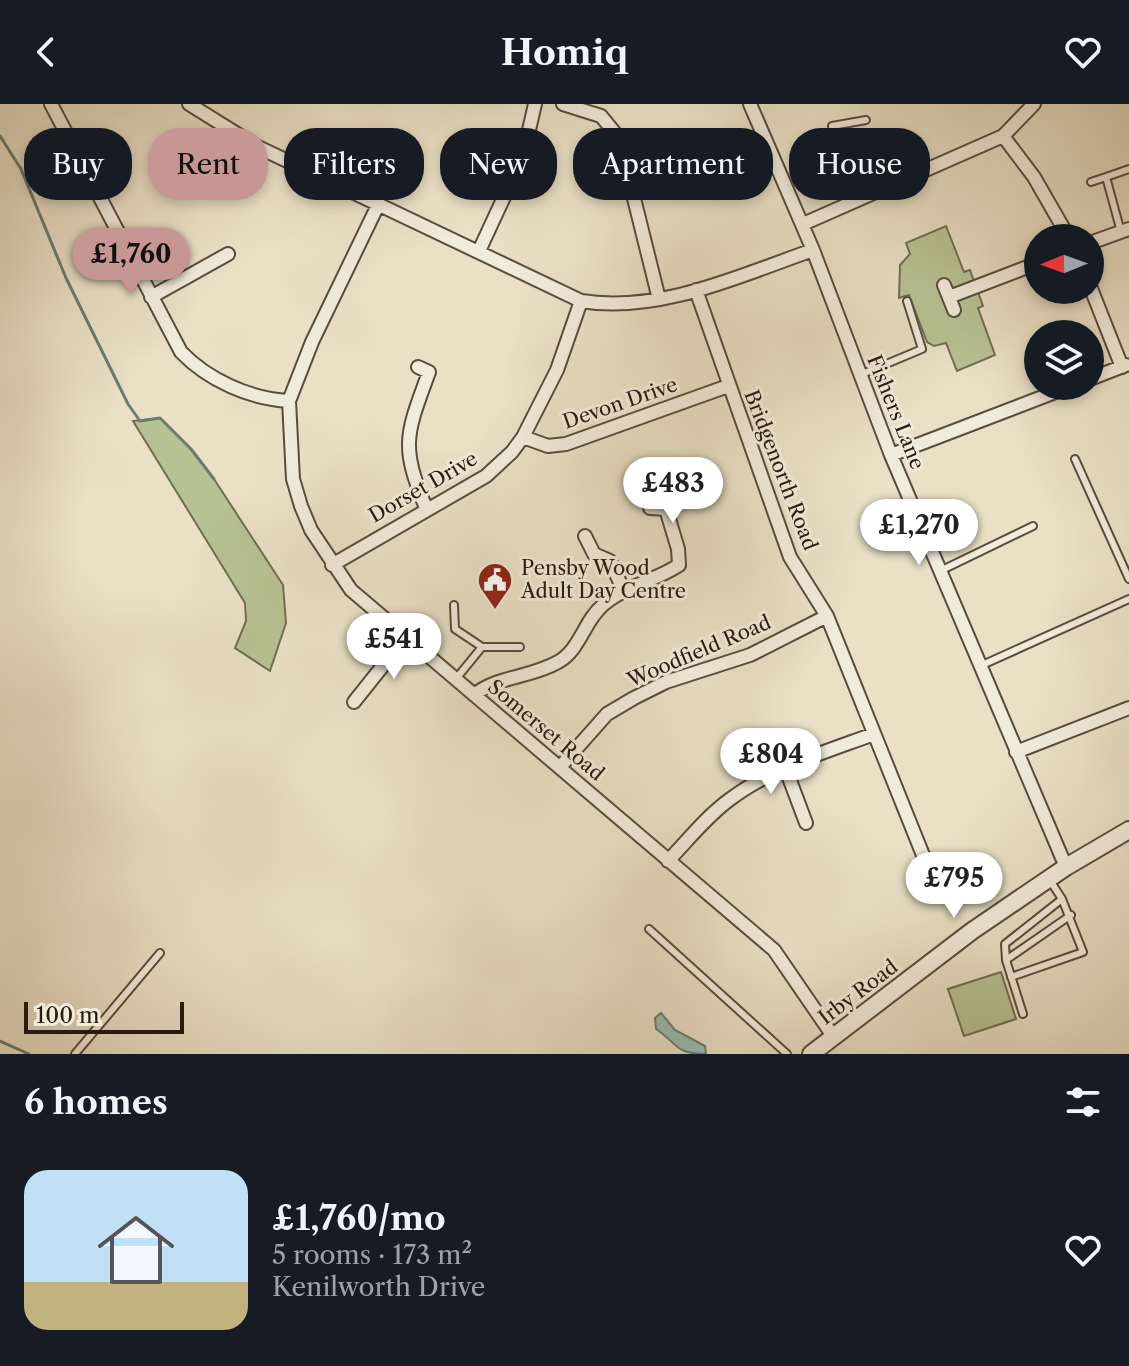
<!DOCTYPE html>
<html lang="en">
<head>
<meta charset="utf-8">
<style>
	:root { --surface:#171b24; --page:#242831; --text:#f1f3f6; --muted:#9ea1a6; --accent:#c59692 }
	body { margin:0; font-family:"Libre Caslon Text",serif; background:var(--page); color:var(--text); height:100vh; display:flex; flex-direction:column; font-size:30px; white-space:nowrap }
	* { box-sizing:border-box; margin:0 }
	p { font-size:26px; color:var(--muted) }
	.icon { flex:none; width:44px; height:44px; fill:none; stroke:currentColor; stroke-width:2; stroke-linecap:round; stroke-linejoin:round }
	.map { position:relative; height:950px; overflow:hidden }
	.sheet { display:flex; flex-direction:column; background:var(--surface); flex:1 }
	.sheet>* { flex:none }
	.guide { position:absolute; left:24px; top:24px; width:1082px; height:72px; display:flex; gap:16px }
	.needle { width:52px; rotate:269deg }
	.buttons { position:absolute; left:1024px; top:120px; display:grid; gap:16px }
	.buttons a { display:grid; place-items:center; width:80px; height:80px; border-radius:50%; background:var(--surface); box-shadow:0 4px 12px #0003; font-size:40px }
	.scale { position:absolute; left:24px; bottom:20px; width:160px; box-sizing:border-box; padding-left:8px; border:4px solid #2a1b0f; border-top:0; font-size:22px; line-height:28px; white-space:nowrap; color:#2a1b0f; -webkit-text-stroke:6px #f1ebda; paint-order:stroke }
	.price { position:absolute; translate:-50% -68px; padding:0 18px; border-radius:28px; background:#fff; color:#222; font-size:26px; line-height:52px; filter:drop-shadow(0 2px 4px #0008) }
	.price::after { content:''; position:absolute; left:50%; top:48px; width:24px; height:18px; margin-left:-12px; background:inherit; clip-path:polygon(0 0,100% 0,50% 100%) }
	.price.current { background:var(--accent); color:#111 }
	ul { padding:0; list-style:none }
	li { display:flex; align-items:center; gap:24px; height:200px; padding:0 24px }
	li span { display:grid; place-items:center; flex:none; width:224px; height:160px; border-radius:24px; color:#555 }
	li>.icon { margin-inline-start:auto }
	span .icon { width:96px; height:96px; fill:#fffc; stroke-width:1 }
	li b { font-size:34px }
	h2 { display:flex; justify-content:space-between; align-items:center; height:96px; padding:0 24px; font-size:34px }
	.tag { padding:0 28px; border-radius:32px; background:var(--surface); box-shadow:0 4px 12px #0003; font-size:28px; line-height:72px }
	.tag.current { background:var(--accent); color:#111 }
	header { display:flex; justify-content:space-between; align-items:center; height:104px; padding:0 24px; background:var(--surface); font-size:36px; font-weight:800 }
	.map>svg:first-child { display:block }
	.green { fill:#b7c294; stroke:#706e52; stroke-width:2 }
	.water { fill:#97bdb2; stroke:#6b7c71; stroke-width:2 }
	.lines { fill:none; stroke-linecap:round; stroke-linejoin:round }
	.stream { stroke:#6b7c71; stroke-width:3 }
	.service-casing { stroke:#5a4c3d; stroke-width:10 }
	.minor-casing { stroke:#5a4c3d; stroke-width:16 }
	.tertiary-casing { stroke:#5a4c3d; stroke-width:20 }
	.service { stroke:#f1ebda; stroke-width:6 }
	.minor { stroke:#f1ebda; stroke-width:12 }
	.tertiary { stroke:#f1ebda; stroke-width:16 }
	.labels { text-anchor:middle; stroke-width:6; stroke-linejoin:round; paint-order:stroke }
	.street-label { font-size:20px; fill:#2a1b0f; stroke:#f1ebda }
	.poi-label { font-size:20px; fill:#2a1b0f; stroke:#f1ebda; text-anchor:start }
</style>
</head>
<body>
<header><svg class="icon" aria-label="back" viewBox="0 0 24 24"><path d="M15 5l-7 7 7 7"/></svg>Homiq<svg class="icon" aria-label="heart" viewBox="0 0 24 24"><path d="M12 20l-8-8c-3-5 5-10 8-4 3-6 11-1 8 4z"/></svg></header>
<div class="map">
<svg width="1129" height="950" viewBox="0 0 1129 950">
	<rect width="100%" height="100%" fill="#e9e0c6"/>
	<filter id="stains"><feTurbulence type="fractalNoise" baseFrequency=".0025" numOctaves="4"/><feColorMatrix values="0 0 0 0 .2 0 0 0 0 .09 0 0 0 0 .02 0 0 0 .5 -.17"/></filter>
	<radialGradient id="worn" r=".72"><stop offset=".6" stop-color="#630" stop-opacity="0"/><stop offset="1" stop-color="#630" stop-opacity=".3"/></radialGradient>
	<path class="green" d="M 946,122 L 964,168 L 970,166 L 983,202 L 978,204 L 995,251 L 957,267 L 946,239 L 934,242 L 927,238 L 909,191 L 899,194 L 900,161 L 910,150 L 906,139 Z
		M 160,314 L 191,345 L 214,375 L 283,481 L 286,519 L 270,567 L 235,544 L 246,517 L 245,499 L 133,317 Z
		M 1001,868 L 1016,915 L 964,932 L 948,885 Z"/>
	<path class="water" d="M 661,909 L 675,926 L 705,942 L 706,950 C 674,950 679,940 656,925 L 655,914 Z"/>
	<g class="lines">
		<path class="stream" d="M 0,32 L 21,65 L 66,174 L 128,300 L 140,317 L 160,314 L 191,345 L 214,375
			M 0,937 L 29,950"/>
		<g class="service-casing">
			<path id="service" d="M 1106,73 L 1129,65
				M 1091,78 L 1106,73 L 1121,128
				M 854,96 L 837,57 L 832,22 L 866,16
				M 860,271 L 922,245 L 907,197
				M 1075,355 L 1129,475
				M 940,467 L 1033,422
				M 454,501 L 455,525 L 482,543
				M 980,562 L 1129,495
				M 455,576 L 482,543 L 520,543
				M 649,825 L 787,950
				M 1006,856 L 1071,811
				M 1011,873 L 1083,848 L 1062,795
				M 1023,910 L 1006,856 L 1005,840 L 1062,795 L 1051,778
				M 75,950 L 160,849"/>
		</g>
		<g class="minor-casing">
			<path id="minor" d="M 51,0 L 181,248 C 208,276 250,295 289,297
				M 189,0 L 258,43 L 581,197 C 659,210 741,171 813,146
				M 563,0 L 601,12 L 619,34 L 659,195
				M 750,0 L 813,146 L 891,351 L 1066,763
				M 1003,32 L 1034,73 L 1069,134
				M 379,99 L 312,238 L 289,297 L 293,375 L 301,402 L 311,426 L 351,486 L 774,846 L 833,932
				M 803,120 L 1003,32 L 1034,0
				M 1090,139 L 1129,125
				M 479,147 L 523,52 L 535,0
				M 944,181 L 954,206
				M 1090,182 L 1122,263
				M 696,186 L 790,453 L 827,512 L 933,776
				M 151,193 L 228,150
				M 949,193 L 1038,159
				M 418,263 L 429,268 C 406,331 400,341 426,404
				M 1090,275 L 1126,261
				M 523,333 L 548,342 L 566,340 L 728,282
				M 891,351 L 1071,282
				M 650,404 L 666,405 L 670,395
				M 585,432 L 594,450 L 610,457 L 624,487
				M 332,461 L 486,372 L 512,348 L 523,333 L 557,266 L 581,197
				M 474,591 C 497,572 530,574 558,558 C 580,546 584,517 603,501 C 625,482 655,477 679,461 L 678,445 L 666,405
				M 354,598 L 405,534
				M 1016,648 L 1129,604
				M 560,663 L 607,610 L 634,594 L 666,578 L 750,551 L 827,512
				M 785,663 L 806,719
				M 668,757 C 688,736 706,713 729,696 C 771,664 825,648 874,630"/>
		</g>
		<g class="tertiary-casing">
			<path id="tertiary" d="M 811,950 L 972,827 L 1066,763 L 1129,726"/>
		</g>
		<use href="#service" class="service"/>
		<use href="#minor" class="minor"/>
		<use href="#tertiary" class="tertiary"/>
	</g>
	<defs>
		<g id="civic-pin" transform="scale(1.8)"><path d="M0 17L-7.5 6A9.5 9.5 0 1 1 7.5 6Z" fill="#8f2418" stroke="#f1ebda"/><path d="M-.6-6.5H3V-4.5H.6V-3L4-1V1h2V6H-6V1h2V-1L-.6-3ZM-1.2 2.5V6h2.4V2.5Z" fill="#fff"/></g>
	</defs>
	<g fill-rule="evenodd">
		<use href="#civic-pin" x="495" y="476"/>
	</g>
	<g class="labels">
		<g class="street-label">
			<text transform="translate(620 299) rotate(-19)" y="7">Devon Drive</text>
			<text transform="translate(896 308) rotate(68)" y="7">Fishers Lane</text>
			<text transform="translate(781 366) rotate(69)" y="7">Bridgenorth Road</text>
			<text transform="translate(423 383) rotate(-30)" y="7">Dorset Drive</text>
			<text transform="translate(699 547) rotate(-23)" y="7">Woodfield Road</text>
			<text transform="translate(546 626) rotate(40)" y="7">Somerset Road</text>
			<text transform="translate(858 888) rotate(-37)" y="7">Irby Road</text>
		</g>
		<g class="poi-label">
			<text x="521" y="471">Pensby Wood<tspan x="521" dy="23">Adult Day Centre</tspan></text>
		</g>
	</g>
	<rect width="100%" height="100%" filter="url(#stains)"/>
	<rect width="100%" height="100%" fill="url(#worn)"/>
</svg>
<div class="buttons">
<a><svg class="needle" viewBox="-14 -14 28 28"><path d="M0-13l5 13h-10z" fill="#e53935"/><path d="M0 13l5-13h-10z" fill="#9ea1a6"/></svg></a>
<a><svg class="icon" aria-label="layers" viewBox="0 0 24 24"><path d="M12 4l9 5-9 5-9-5zM3 14l9 5 9-5"/></svg></a>
</div>
<div class="scale">100 m</div>
<b class="price current" style="left:131px;top:192px">£1,760</b>
<b class="price" style="left:673px;top:421px">£483</b>
<b class="price" style="left:919px;top:463px">£1,270</b>
<b class="price" style="left:394px;top:577px">£541</b>
<b class="price" style="left:771px;top:692px">£804</b>
<b class="price" style="left:954px;top:816px">£795</b>
<div class="guide">
<a class="tag">Buy</a>
<a class="tag current">Rent</a>
<a class="tag">Filters</a>
<a class="tag">New</a>
<a class="tag">Apartment</a>
<a class="tag">House</a>
</div>
</div>
<section class="sheet">
<h2>6 homes<svg class="icon" aria-label="filters" viewBox="0 0 24 24"><path d="M4 7h16M4 17h16"/><circle cx="9" cy="7" r="2"/><circle cx="15" cy="17" r="2"/></svg></h2>
<ul>
<li><span style="background:linear-gradient(#bfe0f5 70%,#c2b280 0)"><svg class="icon" aria-label="home" viewBox="0 0 24 24"><path d="M3 11l9-7 9 7M6 9v11h12V9"/></svg></span><div><b>£1,760/mo</b><p>5 rooms · 173 m²</p><p>Kenilworth Drive</p></div><svg class="icon" aria-label="heart" viewBox="0 0 24 24"><path d="M12 20l-8-8c-3-5 5-10 8-4 3-6 11-1 8 4z"/></svg></li>
</ul>
</section>
</body>
</html>
